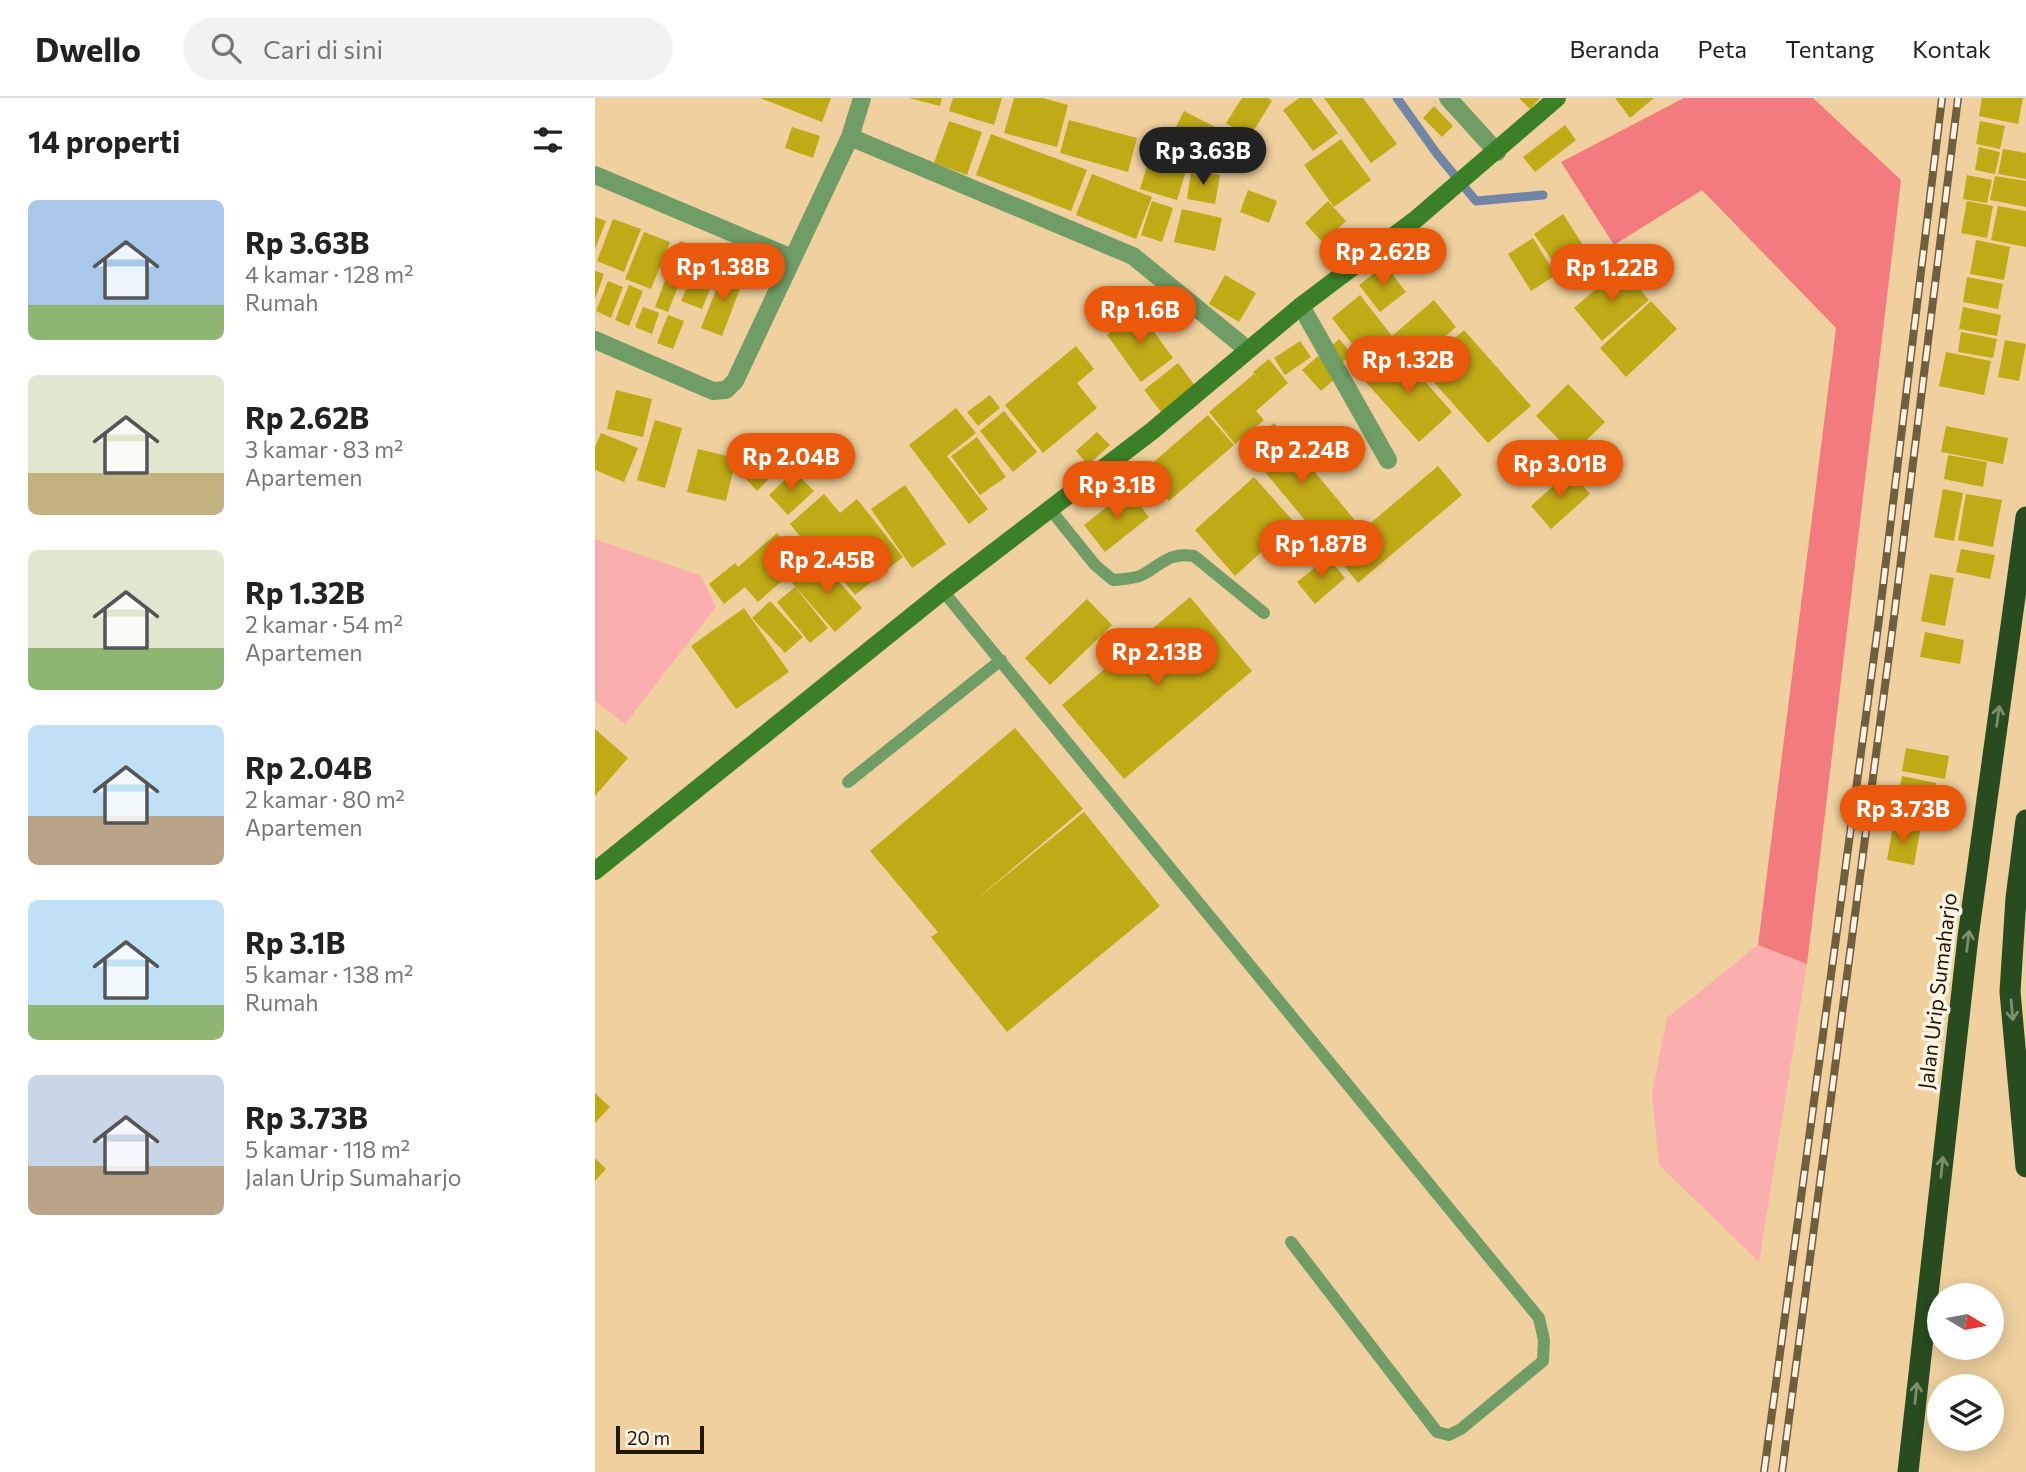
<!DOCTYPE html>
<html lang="id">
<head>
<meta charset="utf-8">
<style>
	:root { --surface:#fff; --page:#f2f2f2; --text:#222; --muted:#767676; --line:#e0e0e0; --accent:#ea580c }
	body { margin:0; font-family:Commissioner,sans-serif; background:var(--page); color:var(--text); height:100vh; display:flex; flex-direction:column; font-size:26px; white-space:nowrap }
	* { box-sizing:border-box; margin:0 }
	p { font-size:23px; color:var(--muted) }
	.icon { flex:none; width:38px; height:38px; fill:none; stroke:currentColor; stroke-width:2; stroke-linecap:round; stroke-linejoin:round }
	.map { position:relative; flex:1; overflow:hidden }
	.panel { display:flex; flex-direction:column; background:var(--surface); width:595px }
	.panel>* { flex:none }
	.needle { width:46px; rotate:100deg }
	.controls { position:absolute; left:1332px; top:1185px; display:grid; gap:14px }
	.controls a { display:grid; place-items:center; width:77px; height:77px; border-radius:50%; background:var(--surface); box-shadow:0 4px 18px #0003; font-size:35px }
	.scale { position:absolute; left:21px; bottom:18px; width:88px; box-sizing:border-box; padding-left:7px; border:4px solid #231805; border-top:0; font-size:19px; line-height:24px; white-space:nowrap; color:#231805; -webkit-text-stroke:5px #fef4e5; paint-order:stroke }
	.price { position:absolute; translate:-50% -60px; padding:0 16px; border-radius:24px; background:var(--accent); color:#fff; font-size:23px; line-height:46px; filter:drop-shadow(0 2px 4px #0008) }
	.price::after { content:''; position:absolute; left:50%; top:42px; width:21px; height:16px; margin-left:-10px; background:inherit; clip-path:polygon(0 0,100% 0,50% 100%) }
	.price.selected { background:#222; color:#fff }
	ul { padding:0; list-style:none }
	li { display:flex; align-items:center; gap:21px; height:175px; padding:0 28px }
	li span { display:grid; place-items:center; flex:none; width:196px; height:140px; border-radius:10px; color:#555 }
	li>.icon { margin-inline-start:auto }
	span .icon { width:84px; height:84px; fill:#fffc; stroke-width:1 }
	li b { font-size:30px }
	h2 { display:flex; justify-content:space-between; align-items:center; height:84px; padding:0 28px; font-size:30px }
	header { display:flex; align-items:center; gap:42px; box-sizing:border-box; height:98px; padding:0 35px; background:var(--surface); border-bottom:2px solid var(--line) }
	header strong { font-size:33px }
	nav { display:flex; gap:38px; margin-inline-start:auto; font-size:24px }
	.search { width:490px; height:63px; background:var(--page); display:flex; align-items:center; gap:18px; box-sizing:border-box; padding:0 24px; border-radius:38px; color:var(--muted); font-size:26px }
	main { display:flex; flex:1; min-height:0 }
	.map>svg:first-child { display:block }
	.green { fill:#faafae }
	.forest { fill:#f37b7e }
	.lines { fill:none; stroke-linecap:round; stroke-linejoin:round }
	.stream { stroke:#7186a7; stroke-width:9 }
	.building { fill:#c0aa16 }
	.lane { stroke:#709d65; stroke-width:12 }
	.street { stroke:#709d65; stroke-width:18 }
	.secondary { stroke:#3b8027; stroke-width:18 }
	.highway { stroke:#284c1f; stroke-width:21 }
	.rail-casing { stroke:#715e3f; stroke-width:8 }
	.rail { stroke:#fef4e5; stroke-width:5; stroke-dasharray:16; stroke-linecap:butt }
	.oneway { stroke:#7e8f6e }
	.labels { text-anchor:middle; stroke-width:7; stroke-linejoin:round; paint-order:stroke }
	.street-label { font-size:21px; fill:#231805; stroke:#fef4e5 }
</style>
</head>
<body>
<header>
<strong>Dwello</strong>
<div class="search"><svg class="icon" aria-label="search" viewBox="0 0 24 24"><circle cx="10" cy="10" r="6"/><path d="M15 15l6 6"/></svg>Cari di sini</div>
<nav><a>Beranda</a><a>Peta</a><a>Tentang</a><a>Kontak</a></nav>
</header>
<main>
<section class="panel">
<h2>14 properti<svg class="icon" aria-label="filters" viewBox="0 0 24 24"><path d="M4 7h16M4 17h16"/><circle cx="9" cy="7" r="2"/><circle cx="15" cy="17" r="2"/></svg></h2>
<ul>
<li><span style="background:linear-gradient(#a9c7e8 75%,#8fb573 0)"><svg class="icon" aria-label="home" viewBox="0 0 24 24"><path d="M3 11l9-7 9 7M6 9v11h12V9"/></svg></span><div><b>Rp 3.63B</b><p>4 kamar · 128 m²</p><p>Rumah</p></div></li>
<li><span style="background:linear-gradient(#dfe7d0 70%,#c2b280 0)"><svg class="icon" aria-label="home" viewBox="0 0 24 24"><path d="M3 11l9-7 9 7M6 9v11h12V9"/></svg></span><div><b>Rp 2.62B</b><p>3 kamar · 83 m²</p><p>Apartemen</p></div></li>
<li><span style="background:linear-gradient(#dfe7d0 70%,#8fb573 0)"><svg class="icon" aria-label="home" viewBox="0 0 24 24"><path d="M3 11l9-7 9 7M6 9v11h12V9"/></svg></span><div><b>Rp 1.32B</b><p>2 kamar · 54 m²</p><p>Apartemen</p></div></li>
<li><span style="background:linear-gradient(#bfe0f5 65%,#b9a48a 0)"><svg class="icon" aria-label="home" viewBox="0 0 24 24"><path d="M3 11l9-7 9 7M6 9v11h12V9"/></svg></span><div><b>Rp 2.04B</b><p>2 kamar · 80 m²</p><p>Apartemen</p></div></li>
<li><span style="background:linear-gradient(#bfe0f5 75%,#8fb573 0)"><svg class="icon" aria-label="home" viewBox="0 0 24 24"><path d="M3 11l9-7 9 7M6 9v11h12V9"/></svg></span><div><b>Rp 3.1B</b><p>5 kamar · 138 m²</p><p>Rumah</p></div></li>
<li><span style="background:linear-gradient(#c9d6e8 65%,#b9a48a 0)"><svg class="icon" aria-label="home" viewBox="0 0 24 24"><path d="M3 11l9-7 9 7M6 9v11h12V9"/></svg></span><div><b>Rp 3.73B</b><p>5 kamar · 118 m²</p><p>Jalan Urip Sumaharjo</p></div></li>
</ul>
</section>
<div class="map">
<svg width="1431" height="1374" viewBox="0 0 1431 1374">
	<rect width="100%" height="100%" fill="#efd09e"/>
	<path class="green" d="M 0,441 L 106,478 L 121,509 L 30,626 L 0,603 Z
		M 1163,847 L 1212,866 L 1164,1164 L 1064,1067 L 1057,995 L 1072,920 Z"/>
	<path class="forest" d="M 1089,0 L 1218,0 L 1306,82 L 1212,866 L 1163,847 L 1241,230 L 1107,92 L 1019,147 L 966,64 Z"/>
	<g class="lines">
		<path class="stream" d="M 802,0 L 842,56 L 881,103 L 948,97"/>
	</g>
	<path class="building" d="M 165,0 L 236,0 L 227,24 Z
		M 314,0 L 347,0 L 345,8 Z
		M 358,0 L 407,0 L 399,27 L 354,13 Z
		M 419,0 L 448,0 L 473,7 L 462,49 L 409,35 Z
		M 647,0 L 673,0 L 677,3 L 654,40 L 631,25 Z
		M 704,0 L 716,0 L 743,35 L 718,53 L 688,12 Z
		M 729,0 L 768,0 L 802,46 L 776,65 Z
		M 924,0 L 945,0 L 935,11 Z
		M 1020,0 L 1059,0 L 1035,20 Z
		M 1387,0 L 1428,0 L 1423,26 L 1384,18 Z
		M 839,8 L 858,28 L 847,39 L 828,20 Z
		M 589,13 L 638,38 L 628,59 L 578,35 Z
		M 474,22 L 542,40 L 533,74 L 465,55 Z
		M 354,23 L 387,34 L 372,77 L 339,65 Z
		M 1385,23 L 1410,28 L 1405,51 L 1381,46 Z
		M 970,27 L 981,42 L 940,74 L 928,59 Z
		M 197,29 L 225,38 L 218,60 L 190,50 Z
		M 396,36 L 492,72 L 476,113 L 381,77 Z
		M 746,41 L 776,82 L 739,109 L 709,67 Z
		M 1384,49 L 1405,54 L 1400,76 L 1380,72 Z
		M 1408,51 L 1431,55 L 1431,81 L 1403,76 Z
		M 554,61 L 591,73 L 582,102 L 545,91 Z
		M 596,72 L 625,77 L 620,106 L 592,101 Z
		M 497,76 L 557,99 L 541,141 L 481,117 Z
		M 1372,77 L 1397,82 L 1392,105 L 1368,101 Z
		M 1400,78 L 1431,83 L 1431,109 L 1395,102 Z
		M 653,92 L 682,103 L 674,125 L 645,114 Z
		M 557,103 L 578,110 L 567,144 L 546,137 Z
		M 733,103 L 751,123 L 728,145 L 710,125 Z
		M 1372,103 L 1398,108 L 1392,140 L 1366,135 Z
		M 1403,108 L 1431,113 L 1431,149 L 1396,142 Z
		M 587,111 L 627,120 L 620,153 L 579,144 Z
		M 968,116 L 993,155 L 965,174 L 939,136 Z
		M 0,119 L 11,123 L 0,151 Z
		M 18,121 L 46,131 L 29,174 L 2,163 Z
		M 49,134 L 75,144 L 56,191 L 30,181 Z
		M 938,140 L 961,177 L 936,193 L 913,156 Z
		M 1381,142 L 1415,149 L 1409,182 L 1375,176 Z
		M 85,143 L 99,148 L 73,214 L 60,209 Z
		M 105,156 L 126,164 L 107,211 L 86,203 Z
		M 790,167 L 811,194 L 785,214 L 764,187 Z
		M 1026,169 L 1054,202 L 1007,243 L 979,210 Z
		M 129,172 L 149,180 L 127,238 L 106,230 Z
		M 0,173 L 9,176 L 0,201 Z
		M 630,177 L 661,195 L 644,224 L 614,206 Z
		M 1372,179 L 1408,186 L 1403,211 L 1368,204 Z
		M 13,183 L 28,189 L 16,220 L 1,213 Z
		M 34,187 L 48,193 L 34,228 L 20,222 Z
		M 765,197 L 797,238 L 768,260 L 737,220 Z
		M 839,202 L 861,229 L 819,265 L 797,238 Z
		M 1056,203 L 1082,231 L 1031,279 L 1005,250 Z
		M 48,209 L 64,215 L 57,236 L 40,229 Z
		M 1368,209 L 1406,217 L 1402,238 L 1364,231 Z
		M 544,213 L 578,260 L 546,284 L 512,237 Z
		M 73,217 L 89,223 L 78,251 L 62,245 Z
		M 869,232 L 936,308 L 893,345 L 826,270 Z
		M 1366,234 L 1402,241 L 1398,260 L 1363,254 Z
		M 744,241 L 757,256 L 744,267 L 732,252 Z
		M 1410,242 L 1431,246 L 1424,283 L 1403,279 Z
		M 705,243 L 716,259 L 690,277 L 679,260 Z
		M 481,248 L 499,271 L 482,285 L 502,310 L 448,355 L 410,307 Z
		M 803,253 L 857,314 L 824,344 L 770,283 Z
		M 1351,254 L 1396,263 L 1389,297 L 1344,288 Z
		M 723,258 L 742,279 L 726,293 L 707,272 Z
		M 674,261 L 693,285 L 661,313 L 669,322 L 640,346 L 614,314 L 659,276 L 666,284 L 658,274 Z
		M 583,265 L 601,289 L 567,315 L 549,292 Z
		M 973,286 L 1010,324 L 978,356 L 941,318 Z
		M 21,292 L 57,301 L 48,339 L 12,331 Z
		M 395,297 L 405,310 L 383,328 L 372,314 Z
		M 361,310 L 381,335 L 352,358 L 393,411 L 374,426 L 314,347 Z
		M 409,313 L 442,354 L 418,374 L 385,333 Z
		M 613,317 L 639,347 L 574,403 L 548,373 Z
		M 60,322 L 87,330 L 70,390 L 42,382 Z
		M 679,325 L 763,426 L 734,451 L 650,350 Z
		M 1351,328 L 1413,340 L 1408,366 L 1346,354 Z
		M 502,334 L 515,347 L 493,367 L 481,353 Z
		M 6,335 L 43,350 L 29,384 L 0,372 L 0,349 Z
		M 382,339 L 411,379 L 385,397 L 356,358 Z
		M 103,351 L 141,360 L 131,403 L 92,394 Z
		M 176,354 L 188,366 L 162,393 L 150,380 Z
		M 1353,357 L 1392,364 L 1388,389 L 1349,381 Z
		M 843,368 L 867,397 L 763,485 L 739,456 Z
		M 199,373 L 219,393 L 193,417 L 174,397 Z
		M 975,373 L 995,396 L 956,431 L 936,408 Z
		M 659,379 L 699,424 L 640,478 L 600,432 Z
		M 310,387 L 351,446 L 317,470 L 276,411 Z
		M 1348,391 L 1368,395 L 1359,443 L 1339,439 Z
		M 533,392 L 554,419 L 510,454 L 489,427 Z
		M 229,396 L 245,415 L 262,401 L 308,459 L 260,497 L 222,450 L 218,454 L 195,426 Z
		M 1371,396 L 1407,402 L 1398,449 L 1363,442 Z
		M 182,435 L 208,464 L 163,504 L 150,489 L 129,506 L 114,486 L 140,465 L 143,469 Z
		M 1366,451 L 1400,457 L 1395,481 L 1361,474 Z
		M 733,459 L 750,480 L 720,506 L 702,484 Z
		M 224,461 L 267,510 L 240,534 L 197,485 Z
		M 1335,476 L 1359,480 L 1350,528 L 1326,523 Z
		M 200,489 L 233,530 L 215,545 L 182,504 Z
		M 595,499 L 657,573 L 529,681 L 467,607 Z
		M 492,501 L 517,527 L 455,587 L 430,560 Z
		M 175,503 L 208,539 L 190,555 L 157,520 Z
		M 149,510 L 194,574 L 141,611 L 96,548 Z
		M 1330,534 L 1369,542 L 1365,566 L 1325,559 Z
		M 420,630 L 488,711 L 377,805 L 489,714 L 565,808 L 412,934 L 336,839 L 343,834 L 275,753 Z
		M 0,631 L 33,660 L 0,698 Z
		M 1311,650 L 1354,658 L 1350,681 L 1307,673 Z
		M 1307,678 L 1341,685 L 1337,706 L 1303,700 Z
		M 1298,728 L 1325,733 L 1319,767 L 1292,762 Z
		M 0,995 L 15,1009 L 0,1025 Z
		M 0,1060 L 11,1071 L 0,1083 Z"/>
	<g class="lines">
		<path class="lane" d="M 455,411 L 500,467 L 518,482 C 527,481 539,481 547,477 C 568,466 573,454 599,458 L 669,515
			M 348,493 L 944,1220 L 949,1242 L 948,1263 L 866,1331 L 854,1337 L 842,1334 L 696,1144
			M 253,684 L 406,562"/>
		<path class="street" d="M 853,0 L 902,54
			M 255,39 L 538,158 L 653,252
			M 0,77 L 197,160
			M 706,208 L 793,362
			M 0,242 L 118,293 L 131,292 L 140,283 L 255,39 L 267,0"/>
		<path class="secondary" d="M 0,773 L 348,493 L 557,333 L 706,208 L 820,122 L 962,0"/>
		<path class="highway" d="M 1431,722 L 1421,800 L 1415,894 L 1431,1069
			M 1313,1374 L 1373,839 L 1431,419"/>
		<g class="rail-casing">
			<path id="rail" d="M 1169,1374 L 1284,521 L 1347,0
				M 1187,1374 L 1299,519 L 1363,0"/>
		</g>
		<use href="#rail" class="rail"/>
	</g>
	<defs><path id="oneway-shaft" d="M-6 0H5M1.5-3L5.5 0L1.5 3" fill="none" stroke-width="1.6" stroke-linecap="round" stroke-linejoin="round" transform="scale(1.75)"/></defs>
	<g class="oneway">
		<use href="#oneway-shaft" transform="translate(1403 618) rotate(-82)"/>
		<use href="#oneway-shaft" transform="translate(1373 843) rotate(-83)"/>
		<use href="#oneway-shaft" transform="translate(1417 912) rotate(85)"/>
		<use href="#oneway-shaft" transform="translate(1347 1069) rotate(-84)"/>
		<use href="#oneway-shaft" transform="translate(1321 1295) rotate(-84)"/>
	</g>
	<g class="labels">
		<g class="street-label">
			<text transform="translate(1343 893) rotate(-83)" y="7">Jalan Urip Sumaharjo</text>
		</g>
	</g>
</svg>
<div class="controls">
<a><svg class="needle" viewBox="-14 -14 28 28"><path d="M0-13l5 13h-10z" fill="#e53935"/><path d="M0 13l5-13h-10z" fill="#767676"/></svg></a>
<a><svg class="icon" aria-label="layers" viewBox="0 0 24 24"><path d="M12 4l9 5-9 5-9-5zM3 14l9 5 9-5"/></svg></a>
</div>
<div class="scale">20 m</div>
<b class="price selected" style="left:608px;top:89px">Rp 3.63B</b>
<b class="price" style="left:788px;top:190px">Rp 2.62B</b>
<b class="price" style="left:128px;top:205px">Rp 1.38B</b>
<b class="price" style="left:1017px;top:206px">Rp 1.22B</b>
<b class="price" style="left:545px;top:248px">Rp 1.6B</b>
<b class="price" style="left:813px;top:298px">Rp 1.32B</b>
<b class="price" style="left:707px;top:388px">Rp 2.24B</b>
<b class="price" style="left:196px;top:395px">Rp 2.04B</b>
<b class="price" style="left:965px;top:402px">Rp 3.01B</b>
<b class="price" style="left:522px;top:423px">Rp 3.1B</b>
<b class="price" style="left:726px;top:482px">Rp 1.87B</b>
<b class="price" style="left:232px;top:498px">Rp 2.45B</b>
<b class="price" style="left:562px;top:590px">Rp 2.13B</b>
<b class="price" style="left:1308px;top:747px">Rp 3.73B</b>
</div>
</main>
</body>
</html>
